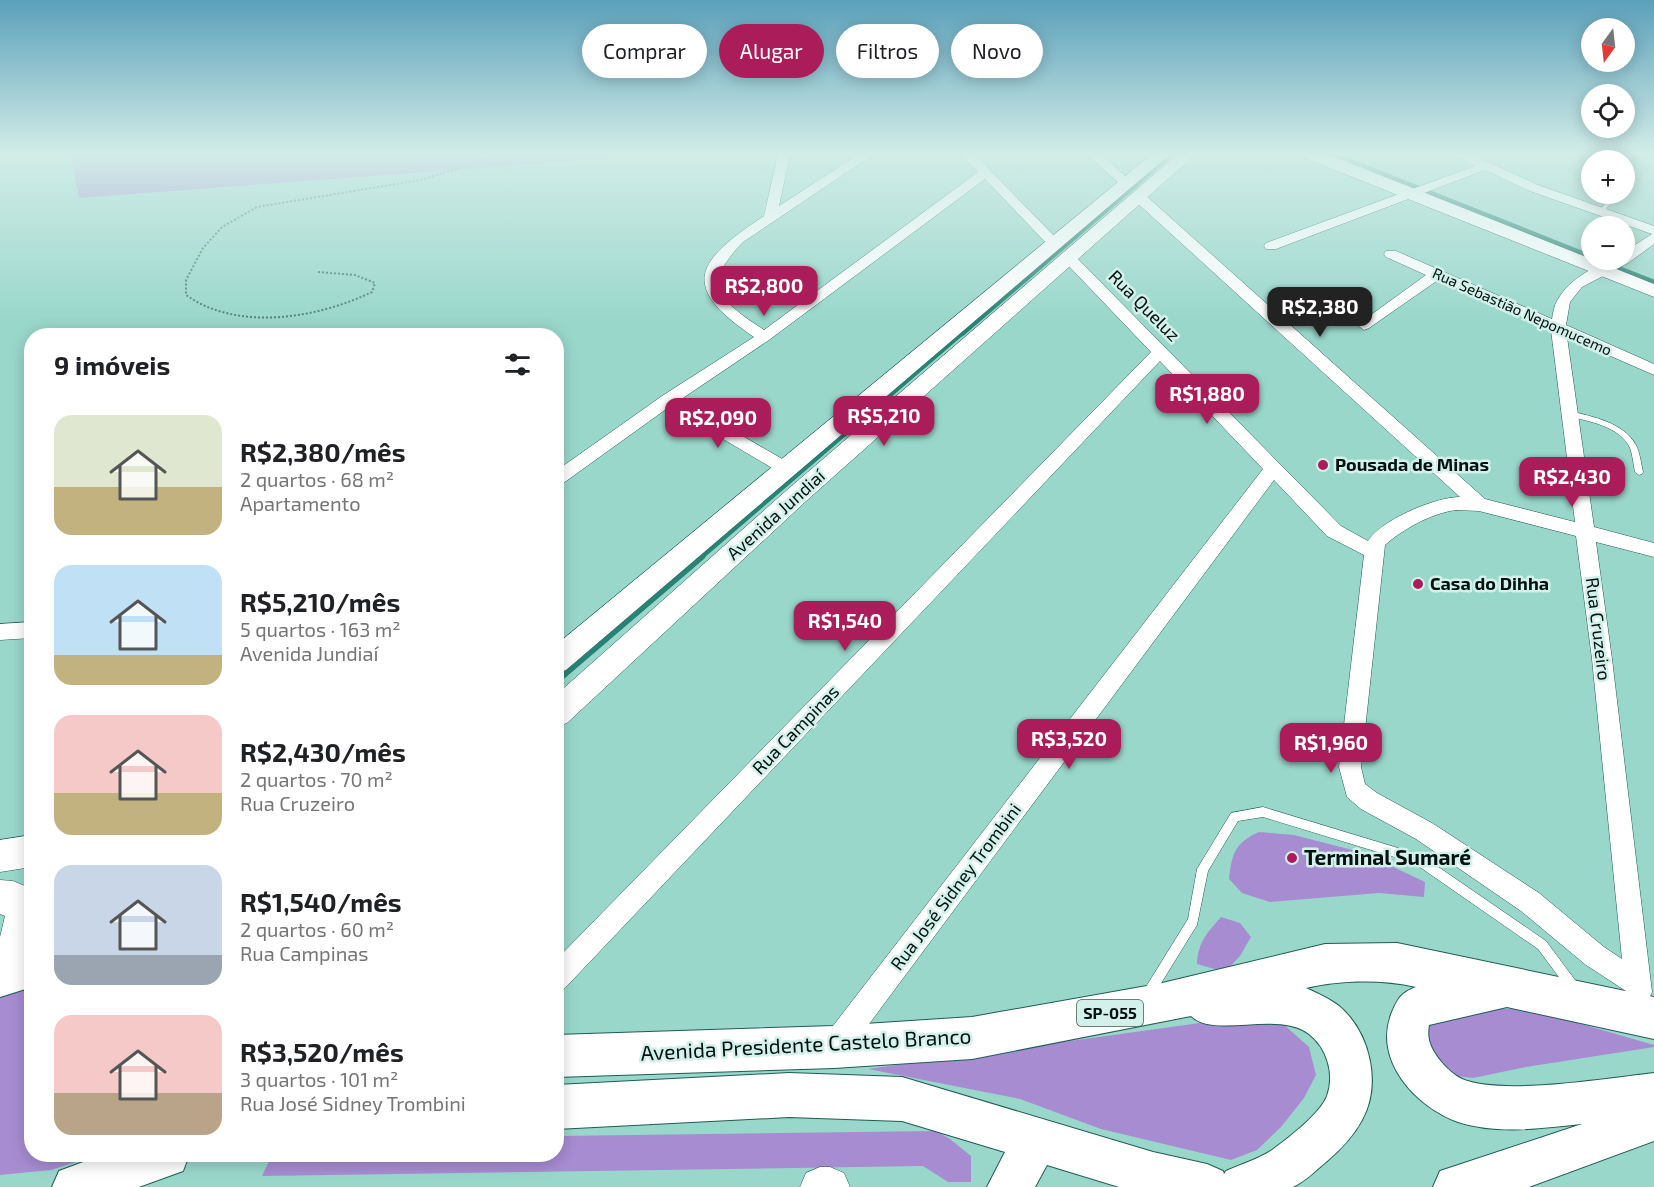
<!DOCTYPE html>
<html lang="pt">
<head>
<meta charset="utf-8">
<style>
	:root { --surface:#fff; --page:#f6f6f6; --text:#202124; --muted:#757577; --accent:#ab1d5a }
	body { margin:0; font-family:"Exo 2",sans-serif; background:var(--page); color:var(--text); height:100vh; display:flex; flex-direction:column; font-size:22px; white-space:nowrap }
	* { box-sizing:border-box; margin:0 }
	p { font-size:20px; color:var(--muted) }
	.icon { flex:none; width:33px; height:33px; fill:none; stroke:currentColor; stroke-width:2; stroke-linecap:round; stroke-linejoin:round }
	.map { position:relative; flex:1; overflow:hidden }
	.panel { position:absolute; left:24px; top:328px; width:540px; height:834px; display:flex; flex-direction:column; background:var(--surface); border-radius:24px; box-shadow:0 3px 15px #0003 }
	.panel>* { flex:none }
	.hud { position:absolute; left:582px; top:24px; width:570px; height:54px; display:flex; gap:12px }
	.needle { width:39px; rotate:195deg }
	.fabs { position:absolute; left:1581px; top:18px; display:grid; gap:12px }
	.fabs a { display:grid; place-items:center; width:54px; height:54px; border-radius:50%; background:var(--surface); box-shadow:0 3px 15px #0003; font-size:30px }
	.price { position:absolute; translate:-50% -51px; padding:0 14px; border-radius:12px; background:var(--accent); color:#fff; font-size:20px; line-height:39px; filter:drop-shadow(0 2px 3px #0008) }
	.price::after { content:''; position:absolute; left:50%; top:36px; width:18px; height:14px; margin-left:-9px; background:inherit; clip-path:polygon(0 0,100% 0,50% 100%) }
	.price.active { background:#222; color:#fff }
	ul { padding:0; list-style:none }
	li { display:flex; align-items:center; gap:18px; height:150px; padding:0 30px }
	li span { display:grid; place-items:center; flex:none; width:168px; height:120px; border-radius:18px; color:#555 }
	li>.icon { margin-inline-start:auto }
	span .icon { width:72px; height:72px; fill:#fffc; stroke-width:1 }
	li b { font-size:26px }
	h2 { display:flex; justify-content:space-between; align-items:center; height:72px; padding:0 30px; font-size:26px }
	.chip { padding:0 21px; border-radius:27px; background:var(--surface); box-shadow:0 3px 15px #0003; font-size:21px; line-height:54px }
	.chip.active { background:var(--accent); color:#fff }
	.map>svg:first-child { display:block }
	.green { fill:#a78cd2 }
	.lines { fill:none; stroke-linecap:round; stroke-linejoin:round }
	.stream-far2 { stroke:#288275; stroke-width:4.5 }
	.stream-far1 { stroke:#288275; stroke-width:5 }
	.stream { stroke:#288275; stroke-width:7 }
	.lane-casing { stroke:#1f5c53; stroke-width:1 }
	.street-casing { stroke:#1f5c53; stroke-width:1 }
	.secondary-casing { stroke:#1f5c53; stroke-width:1 }
	.primary-casing { stroke:#1f5c53; stroke-width:2 }
	.path { stroke:#568078; stroke-width:2; stroke-dasharray:2 2; stroke-linecap:butt }
	.lane { fill:#fff; fill-rule:evenodd }
	.street { fill:#fff; fill-rule:evenodd }
	.secondary { fill:#fff; fill-rule:evenodd }
	.primary { fill:#fff; fill-rule:evenodd }
	.poi-dot { fill:#ab1d5a; stroke:#d3f1ea; stroke-width:2 }
	.labels { text-anchor:middle; stroke-width:5; stroke-linejoin:round; paint-order:stroke }
	.far-street-label { font-size:15px; fill:#00110e; stroke:#d3f1ea }
	.shield { fill:#d3f1ea; stroke:#3f5450; stroke-width:1.5 }
	.shield-label { font-size:16px; font-weight:bold; fill:#00110e }
	.street-label { font-size:18px; fill:#00110e; stroke:#d3f1ea }
	.poi-label { font-size:18px; font-weight:bold; fill:#00110e; stroke:#d3f1ea; text-anchor:start }
	.near-poi-label { font-size:21px; font-weight:bold; fill:#00110e; stroke:#d3f1ea; text-anchor:start }
	.near-street-label { font-size:21px; fill:#00110e; stroke:#d3f1ea }
</style>
</head>
<body>
<div class="map">
<svg width="1654" height="1187" viewBox="0 0 1654 1187">
	<rect width="100%" height="100%" fill="#9ad7cb"/>
	<path class="green" d="M 74,154 L 665,154 L 79,198 L 71,156 Z
		M 1259,832 L 1294,835 L 1364,853 L 1425,882 L 1424,897 L 1379,893 L 1270,902 L 1242,893 L 1229,879 C 1232,853 1235,843 1259,832 Z
		M 1221,917 L 1240,923 L 1251,937 L 1240,956 L 1225,972 L 1197,964 C 1198,942 1207,933 1221,917 Z
		M 31,978 L 32,1155 L 97,1155 L 51,1170 L 0,1175 L 0,992 Z
		M 1498,1009 L 1529,1009 L 1654,1045 L 1654,1047 L 1526,1067 L 1473,1078 L 1450,1075 L 1423,1060 L 1422,1029 L 1436,1021 Z
		M 1243,1017 L 1281,1022 L 1309,1047 L 1316,1075 L 1304,1098 L 1281,1127 L 1257,1150 L 1231,1160 L 1101,1129 L 1020,1099 L 868,1069 Z
		M 936,1131 L 950,1139 L 971,1156 L 971,1182 L 948,1182 L 923,1166 L 262,1176 L 272,1155 L 556,1155 L 557,1136 Z"/>
	<g class="lines">
		<path class="stream-far2" d="M 1333,154 L 1592,257
			M 1598,260 L 1654,282
			M 962,334 L 1172,154"/>
		<path class="stream-far1" d="M 700,558 L 963,332"/>
		<path class="stream" d="M 556,681 L 702,556"/>
		<g class="lane-casing">
			<path id="lane" d="M 1630,178 L 1635,179 L 1624,189 L 1624,183 Z
				M 1615,194 L 1621,194 L 1602,213 L 1598,213 L 1598,211 Z
				M 1570,411 C 1593,417 1623,422 1636,445 C 1640,453 1641,463 1643,472 L 1642,474 L 1639,475 L 1635,472 C 1633,464 1633,456 1630,448 C 1620,426 1588,421 1567,416 L 1567,412 Z
				M 1263,807 L 1421,855 L 1546,941 L 1578,984 L 1580,988 L 1578,992 L 1574,994 L 1570,992 L 1538,949 L 1414,863 L 1263,817 L 1238,821 L 1208,871 L 1197,925 L 1152,998 L 1148,1000 L 1144,998 L 1142,994 L 1144,990 L 1188,919 L 1197,869 L 1231,813 Z"/>
		</g>
		<g class="street-casing">
			<path id="street" d="M 778,154 L 790,154 L 779,206 L 859,154 L 874,154 L 743,242 C 700,286 720,301 764,330 L 978,172 L 961,154 L 974,154 L 1061,243 L 1059,246 L 1049,246 L 985,179 L 769,340 L 680,400 L 791,464 L 794,468 L 791,472 L 779,472 L 669,407 L 562,484 L 556,486 L 556,471 L 662,396 L 754,337 C 678,286 696,261 764,216 Z
				M 1087,154 L 1101,154 L 1132,183 L 1130,186 L 1122,186 Z
				M 1453,154 L 1470,154 L 1538,185 L 1654,226 L 1654,244 L 1628,263 L 1582,287 L 1570,302 L 1566,325 L 1654,364 L 1654,375 L 1567,337 L 1594,527 L 1654,543 L 1654,557 L 1596,542 L 1612,659 L 1652,992 L 1648,1001 L 1639,1005 L 1630,1001 L 1626,991 L 1586,965 L 1521,911 L 1416,839 L 1361,809 L 1347,797 L 1339,767 L 1364,555 L 1327,536 L 1274,480 L 846,1055 L 836,1059 L 826,1055 L 822,1045 L 826,1035 L 1263,469 L 1160,361 L 565,988 L 556,992 L 556,960 L 1151,352 L 1064,261 L 1062,258 L 1064,255 L 1074,255 L 1341,526 L 1368,541 C 1381,520 1435,497 1460,497 L 1134,200 L 1133,197 L 1134,194 L 1144,194 L 1485,499 L 1575,522 L 1551,330 L 1438,280 L 1369,328 L 1364,330 L 1357,325 L 1426,275 L 1386,257 L 1384,254 L 1386,251 L 1396,251 L 1552,319 C 1553,313 1554,306 1557,301 C 1568,279 1601,260 1624,260 L 1624,252 L 1652,234 L 1530,191 L 1485,170 L 1276,249 L 1266,249 L 1264,246 L 1266,243 L 1475,166 ZM 1456,510 L 1479,511 L 1576,536 L 1592,659 L 1622,959 L 1604,947 L 1539,893 L 1432,823 L 1377,793 L 1365,784 L 1361,767 L 1385,545 C 1403,529 1432,513 1456,510 Z
				M 32,622 L 32,638 L 0,640 L 0,624 Z"/>
		</g>
		<g class="secondary-casing">
			<path id="secondary" d="M 1152,154 L 1169,155 L 566,670 L 556,674 L 556,645 Z
				M 1178,154 L 1196,154 L 805,502 L 567,723 L 556,727 L 556,695 L 787,490 Z
				M 1303,154 L 1327,154 L 1654,284 L 1654,297 L 1305,158 Z
				M 32,835 L 32,867 L 0,872 L 0,840 Z
				M 0,880 L 13,881 L 25,886 L 32,895 L 32,949 L 13,987 L 0,992 L 0,937 L 5,916 L 0,914 Z
				M 820,1167 L 830,1167 L 844,1173 L 850,1187 L 800,1187 L 806,1173 Z"/>
		</g>
		<g class="primary-casing">
			<path id="primary" d="M 1397,943 L 1654,997 L 1654,1039 L 1507,1007 L 1429,1025 C 1427,1037 1429,1044 1436,1055 C 1442,1064 1452,1074 1462,1079 C 1501,1096 1609,1078 1654,1073 L 1654,1141 L 1529,1187 L 1433,1187 L 1440,1171 L 1582,1124 C 1542,1128 1498,1135 1458,1122 C 1416,1107 1372,1060 1392,1012 C 1398,998 1401,993 1416,987 C 1382,979 1340,980 1306,988 C 1317,993 1330,999 1339,1006 C 1370,1032 1382,1084 1362,1120 C 1353,1137 1340,1150 1326,1162 C 1315,1171 1306,1181 1293,1187 L 1119,1187 L 1047,1165 L 1035,1187 L 987,1187 L 1005,1152 L 902,1121 L 789,1117 L 556,1129 L 556,1085 L 789,1073 L 902,1077 L 1153,1152 L 1207,1164 L 1223,1171 L 1224,1174 L 1226,1171 C 1241,1164 1259,1159 1272,1150 C 1287,1139 1320,1114 1327,1096 C 1335,1074 1327,1048 1309,1034 C 1278,1010 1214,1039 1191,1016 L 972,1059 L 834,1068 L 556,1077 L 556,1035 L 834,1026 L 972,1017 L 1158,984 L 1325,944 Z
				M 32,947 L 32,987 L 0,997 L 0,957 Z
				M 102,1155 L 189,1155 L 183,1171 L 139,1187 L 52,1187 L 59,1171 Z"/>
		</g>
		<path class="path" d="M 318,272 L 355,275 L 375,283 L 372,292 C 318,318 238,332 186,295 L 186,280 L 203,248 L 222,227 L 257,207 L 420,180 L 506,154"/>
		<use href="#lane" class="lane"/>
		<use href="#street" class="street"/>
		<use href="#secondary" class="secondary"/>
		<use href="#primary" class="primary"/>
	</g>
	<linearGradient id="sky" x2="0" y2="1"><stop stop-color="#5ba0ba"/><stop offset="0.48" stop-color="#d2ede8"/><stop offset="1" stop-color="#d2ede8" stop-opacity="0"/></linearGradient>
	<rect width="1654" height="320" fill="url(#sky)"/>
	<g class="poi-dot">
		<circle cx="1323" cy="465" r="6"/>
		<circle cx="1418" cy="584" r="6"/>
		<circle cx="1292" cy="858" r="6"/>
	</g>
	<g class="labels">
		<g class="far-street-label">
			<text transform="translate(1522 312) rotate(24)" y="5">Rua Sebastião Nepomucemo</text>
		</g>
		<rect class="shield" x="1077" y="1000" width="66" height="26" rx="4.5"/>
		<g class="shield-label">
			<text x="1110" y="1019">SP-055</text>
		</g>
		<g class="street-label">
			<text transform="translate(1144 306) rotate(45)" y="6">Rua Queluz</text>
			<text transform="translate(776 515) rotate(-42)" y="6">Avenida Jundiaí</text>
			<text transform="translate(1598 629) rotate(83)" y="6">Rua Cruzeiro</text>
			<text transform="translate(796 730) rotate(-46)" y="6">Rua Campinas</text>
			<text transform="translate(956 887) rotate(-53)" y="6">Rua José Sidney Trombini</text>
		</g>
		<g class="poi-label">
			<text x="1335" y="471">Pousada de Minas</text>
			<text x="1430" y="590">Casa do Dihha</text>
		</g>
		<g class="near-poi-label">
			<text x="1304" y="865">Terminal Sumaré</text>
		</g>
		<g class="near-street-label">
			<text transform="translate(806 1045) rotate(-3)" y="7">Avenida Presidente Castelo Branco</text>
		</g>
	</g>
</svg>
<div class="fabs">
<a><svg class="needle" viewBox="-14 -14 28 28"><path d="M0-13l5 13h-10z" fill="#e53935"/><path d="M0 13l5-13h-10z" fill="#757577"/></svg></a>
<a><svg class="icon" aria-label="locate" viewBox="0 0 24 24"><circle cx="12" cy="12" r="6"/><path d="M12 2v4M12 18v4M2 12h4M18 12h4"/></svg></a>
<a>+</a>
<a>−</a>
</div>
<b class="price" style="left:764px;top:317px">R$2,800</b>
<b class="price active" style="left:1320px;top:338px">R$2,380</b>
<b class="price" style="left:1207px;top:425px">R$1,880</b>
<b class="price" style="left:884px;top:447px">R$5,210</b>
<b class="price" style="left:718px;top:449px">R$2,090</b>
<b class="price" style="left:1572px;top:508px">R$2,430</b>
<b class="price" style="left:845px;top:652px">R$1,540</b>
<b class="price" style="left:1069px;top:770px">R$3,520</b>
<b class="price" style="left:1331px;top:774px">R$1,960</b>
<div class="hud">
<a class="chip">Comprar</a>
<a class="chip active">Alugar</a>
<a class="chip">Filtros</a>
<a class="chip">Novo</a>
</div>
<section class="panel">
<h2>9 imóveis<svg class="icon" aria-label="filters" viewBox="0 0 24 24"><path d="M4 7h16M4 17h16"/><circle cx="9" cy="7" r="2"/><circle cx="15" cy="17" r="2"/></svg></h2>
<ul>
<li><span style="background:linear-gradient(#dfe7d0 60%,#c2b280 0)"><svg class="icon" aria-label="home" viewBox="0 0 24 24"><path d="M3 11l9-7 9 7M6 9v11h12V9"/></svg></span><div><b>R$2,380/mês</b><p>2 quartos · 68 m²</p><p>Apartamento</p></div></li>
<li><span style="background:linear-gradient(#bfe0f5 75%,#c2b280 0)"><svg class="icon" aria-label="home" viewBox="0 0 24 24"><path d="M3 11l9-7 9 7M6 9v11h12V9"/></svg></span><div><b>R$5,210/mês</b><p>5 quartos · 163 m²</p><p>Avenida Jundiaí</p></div></li>
<li><span style="background:linear-gradient(#f6c9c9 65%,#c2b280 0)"><svg class="icon" aria-label="home" viewBox="0 0 24 24"><path d="M3 11l9-7 9 7M6 9v11h12V9"/></svg></span><div><b>R$2,430/mês</b><p>2 quartos · 70 m²</p><p>Rua Cruzeiro</p></div></li>
<li><span style="background:linear-gradient(#c9d6e8 75%,#9aa5b1 0)"><svg class="icon" aria-label="home" viewBox="0 0 24 24"><path d="M3 11l9-7 9 7M6 9v11h12V9"/></svg></span><div><b>R$1,540/mês</b><p>2 quartos · 60 m²</p><p>Rua Campinas</p></div></li>
<li><span style="background:linear-gradient(#f6c9c9 65%,#b9a48a 0)"><svg class="icon" aria-label="home" viewBox="0 0 24 24"><path d="M3 11l9-7 9 7M6 9v11h12V9"/></svg></span><div><b>R$3,520/mês</b><p>3 quartos · 101 m²</p><p>Rua José Sidney Trombini</p></div></li>
</ul>
</section>
</div>
</body>
</html>
